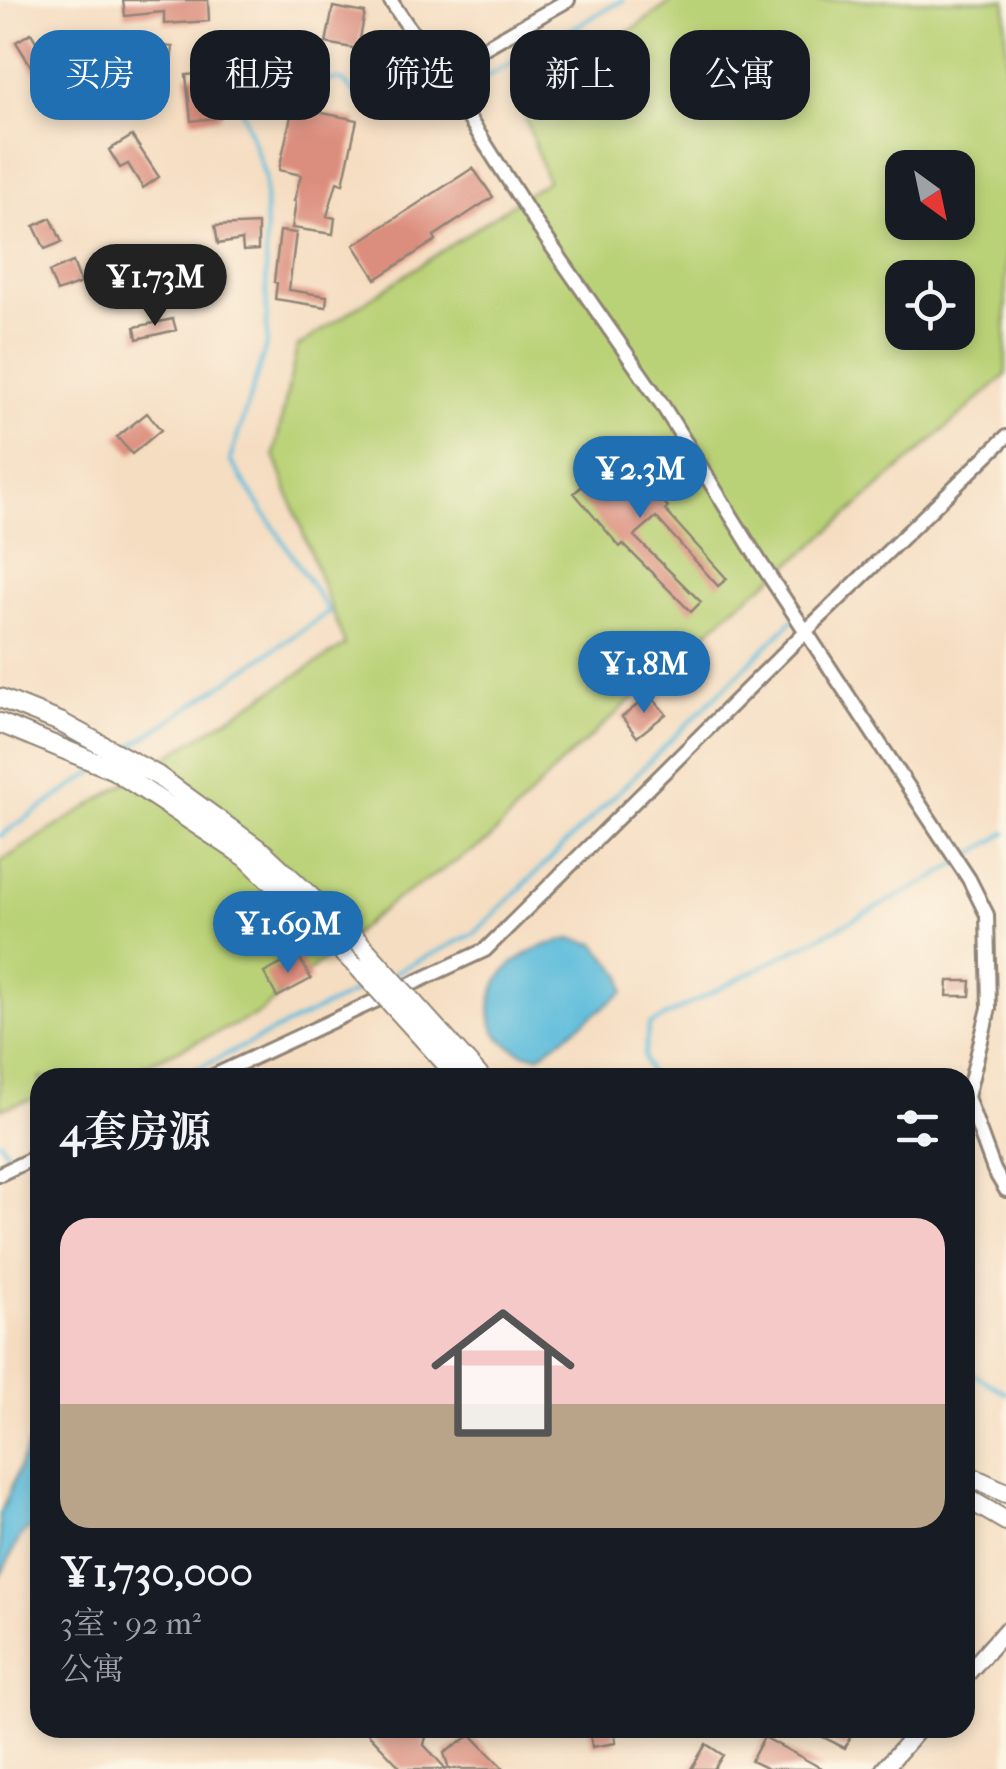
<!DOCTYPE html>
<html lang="zh">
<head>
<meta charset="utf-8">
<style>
	:root { --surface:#171b24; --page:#20242c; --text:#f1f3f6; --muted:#9ea1a6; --accent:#1f6fb2 }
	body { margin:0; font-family:"IM FELL French Canon","Noto Serif SC",serif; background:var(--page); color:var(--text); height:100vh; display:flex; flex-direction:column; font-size:38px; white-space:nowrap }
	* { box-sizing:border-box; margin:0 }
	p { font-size:32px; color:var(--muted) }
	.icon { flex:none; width:55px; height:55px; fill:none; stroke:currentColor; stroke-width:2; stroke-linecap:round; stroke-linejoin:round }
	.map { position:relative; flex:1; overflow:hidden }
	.drawer { position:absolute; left:30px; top:1068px; width:945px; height:670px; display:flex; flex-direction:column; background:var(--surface); border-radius:30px; box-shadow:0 5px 15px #0003 }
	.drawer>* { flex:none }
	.hud { position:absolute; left:30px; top:30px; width:948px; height:90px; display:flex; gap:20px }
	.needle { width:65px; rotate:147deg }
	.tools { position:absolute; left:885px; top:150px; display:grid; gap:20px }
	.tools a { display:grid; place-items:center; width:90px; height:90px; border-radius:20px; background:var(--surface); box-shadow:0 5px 15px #0003; font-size:50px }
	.price { position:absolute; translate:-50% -85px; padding:0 22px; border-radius:35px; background:var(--accent); color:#fff; font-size:32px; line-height:65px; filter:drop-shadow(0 2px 5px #0008) }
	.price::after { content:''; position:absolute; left:50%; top:60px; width:30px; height:22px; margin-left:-15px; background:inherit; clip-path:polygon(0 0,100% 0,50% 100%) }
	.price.selected { background:#222; color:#fff }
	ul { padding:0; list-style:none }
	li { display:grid; align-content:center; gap:20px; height:530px; padding:0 30px }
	li span { display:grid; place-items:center; height:310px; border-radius:30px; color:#555 }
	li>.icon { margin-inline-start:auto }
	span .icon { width:180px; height:180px; fill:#fffc; stroke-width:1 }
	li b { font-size:42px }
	h2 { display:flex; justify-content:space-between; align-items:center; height:120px; padding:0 30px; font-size:42px }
	.pill { padding:0 35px; border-radius:30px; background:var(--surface); box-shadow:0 5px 15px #0003; font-size:35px; line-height:90px }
	.pill.selected { background:var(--accent); color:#fff }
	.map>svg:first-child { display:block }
	.green { fill:#bad277; stroke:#727e51; stroke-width:2.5; fill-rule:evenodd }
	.water { fill:#5cbcdb; stroke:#447483; stroke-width:2.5 }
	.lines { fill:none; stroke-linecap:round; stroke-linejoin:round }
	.stream { stroke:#5cbcdb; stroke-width:4 }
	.building { fill:#dc8e7e }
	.minor-casing { stroke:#908476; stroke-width:18 }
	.tertiary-casing { stroke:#908476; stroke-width:20 }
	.secondary-casing { stroke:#908476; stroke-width:22 }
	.minor { stroke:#fff; stroke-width:12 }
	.tertiary { stroke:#fff; stroke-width:15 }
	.secondary { stroke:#fff; stroke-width:18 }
	.secondary-bridge-casing { stroke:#908476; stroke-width:22; stroke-linecap:butt }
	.secondary-bridge { stroke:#fff; stroke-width:18 }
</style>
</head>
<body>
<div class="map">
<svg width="1006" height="1769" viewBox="0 0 1006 1769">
	<rect width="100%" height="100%" fill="#fcf5e5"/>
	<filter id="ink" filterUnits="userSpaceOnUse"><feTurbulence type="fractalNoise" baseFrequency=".01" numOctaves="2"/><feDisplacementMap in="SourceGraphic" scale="20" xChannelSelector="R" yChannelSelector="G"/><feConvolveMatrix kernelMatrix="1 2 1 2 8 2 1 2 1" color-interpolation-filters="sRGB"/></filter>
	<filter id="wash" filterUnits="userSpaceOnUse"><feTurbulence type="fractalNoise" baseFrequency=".0048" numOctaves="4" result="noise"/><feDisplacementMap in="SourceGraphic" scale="40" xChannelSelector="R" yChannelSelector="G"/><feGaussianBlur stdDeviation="2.25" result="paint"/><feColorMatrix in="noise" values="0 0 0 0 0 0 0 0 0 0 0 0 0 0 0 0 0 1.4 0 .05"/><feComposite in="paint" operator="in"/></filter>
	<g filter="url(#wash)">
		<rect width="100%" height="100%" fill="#f5ddc1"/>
		<path class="green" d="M 674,0 L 1006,0 L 1006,375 L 809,549 L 734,608 L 558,766 L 488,841 L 392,902 L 257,1015 L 131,1071 L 108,1077 L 40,1078 L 40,1097 L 0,1109 L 0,862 L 345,645 L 274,455 L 297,347 L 547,181 L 522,107 ZM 902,168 L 958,168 L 958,222 L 902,222 ZM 902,278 L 958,278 L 958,332 L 902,332 Z"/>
		<path class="water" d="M 572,939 L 595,944 L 622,975 L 624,992 L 540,1055 C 528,1056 522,1053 512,1047 C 478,1028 488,982 515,962 C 533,948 550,943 572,939 Z
			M 40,1426 L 40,1521 L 21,1535 L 0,1577 L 0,1515 L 33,1433 Z"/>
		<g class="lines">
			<path class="stream" d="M 458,93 L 623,0
				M 125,751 L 329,612 L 230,460 L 267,343 L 265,176 L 235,89 L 299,80 L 342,80 L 368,107 L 448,95
				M 0,836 L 97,770
				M 395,972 L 475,933 L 793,620
				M 178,1078 L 369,985
				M 651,1078 L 644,1057 L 649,1025 L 934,878 L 1006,833
				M 0,1141 L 11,1158
				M 0,1164 L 40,1145
				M 965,1369 L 1006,1393"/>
		</g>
		<g id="blocks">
			<path class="building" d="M 123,0 L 208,0 L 209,21 L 164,24 L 164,12 L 125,16 Z
				M 333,7 L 365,13 L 358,49 L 326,43 Z
				M 31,33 L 51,67 L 37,76 L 16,42 Z
				M 80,37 L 123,42 L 123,44 L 84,53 Z
				M 142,44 L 173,47 L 170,68 L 140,64 Z
				M 216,72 L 221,117 L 191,121 L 186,75 Z
				M 293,107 L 357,120 L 343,184 L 337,182 L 327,216 L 335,218 L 333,234 L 292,228 L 296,202 L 294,201 L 301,175 L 279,170 Z
				M 132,136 L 159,177 L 143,188 L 128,164 L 120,168 L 109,150 Z
				M 473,168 L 493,197 L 434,236 L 436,240 L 376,279 L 354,245 Z
				M 51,218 L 62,242 L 45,249 L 34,226 Z
				M 258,224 L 258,250 L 243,251 L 242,240 L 218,244 L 215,226 Z
				M 280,231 L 296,233 L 289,290 L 327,296 L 326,307 L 275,299 L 277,283 L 274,282 Z
				M 73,262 L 81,283 L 57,292 L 49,272 Z
				M 173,319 L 176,330 L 137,339 L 135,327 Z
				M 147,413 L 161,430 L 132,454 L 117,437 Z
				M 623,452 L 668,507 L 665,510 L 727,579 L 718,586 L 656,517 L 634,536 L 701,602 L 691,612 L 623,544 L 620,547 L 574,493 Z
				M 650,695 L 666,714 L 637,737 L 622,717 Z
				M 298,955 L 311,979 L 277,997 L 264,973 Z
				M 948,981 L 971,981 L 970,996 L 947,996 Z
				M 363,1728 L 428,1728 L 424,1745 L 446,1769 L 402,1769 Z
				M 589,1728 L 614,1728 L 616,1743 L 592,1747 Z
				M 826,1728 L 841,1728 L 852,1733 L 845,1748 L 821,1736 Z
				M 471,1735 L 504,1769 L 449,1769 L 444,1753 Z
				M 764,1737 L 823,1769 L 768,1769 L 751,1761 Z
				M 706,1744 L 723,1755 L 714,1769 L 691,1769 Z"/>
		</g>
	</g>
	<g filter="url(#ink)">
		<use href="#blocks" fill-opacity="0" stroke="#908476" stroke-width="2.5"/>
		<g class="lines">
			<g class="minor-casing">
				<path id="minor" d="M 390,0 L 440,73 L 537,225 L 661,403 L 760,562 L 969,879 L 987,915 L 989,1008 L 967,1097 L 994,1170 L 1006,1190
					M 440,73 L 568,0
					M 209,1078 L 485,950 L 806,631 L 1006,437
					M 0,1174 L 40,1155"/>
			</g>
			<g class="tertiary-casing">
				<path id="tertiary" d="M 965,1676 L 1006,1630
					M 884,1769 L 920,1728"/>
			</g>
			<g class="secondary-casing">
				<path id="secondary" d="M 0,698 L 60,722 L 158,776 L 265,854 L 356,939
					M 0,723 L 114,770 L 246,857 L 359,968
					M 965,1474 L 1006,1493
					M 965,1497 L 1006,1521"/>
			</g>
			<use href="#minor" class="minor"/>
			<use href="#tertiary" class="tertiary"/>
			<use href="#secondary" class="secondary"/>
			<g class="secondary-bridge-casing">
				<path id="secondary-bridge" d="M 356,939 L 481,1078
					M 359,968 L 459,1078"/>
			</g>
			<use href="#secondary-bridge" class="secondary-bridge"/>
		</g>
	</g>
</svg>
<div class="tools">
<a><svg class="needle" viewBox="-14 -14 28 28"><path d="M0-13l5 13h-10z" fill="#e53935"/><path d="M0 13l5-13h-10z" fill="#9ea1a6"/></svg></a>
<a><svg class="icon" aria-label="locate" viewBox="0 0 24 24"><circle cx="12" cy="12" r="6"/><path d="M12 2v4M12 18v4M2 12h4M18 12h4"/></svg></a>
</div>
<b class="price selected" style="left:155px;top:329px">¥1.73M</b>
<b class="price" style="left:640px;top:521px">¥2.3M</b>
<b class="price" style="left:644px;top:716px">¥1.8M</b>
<b class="price" style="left:288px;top:976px">¥1.69M</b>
<div class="hud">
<a class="pill selected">买房</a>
<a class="pill">租房</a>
<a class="pill">筛选</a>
<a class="pill">新上</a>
<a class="pill">公寓</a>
</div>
<section class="drawer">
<h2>4套房源<svg class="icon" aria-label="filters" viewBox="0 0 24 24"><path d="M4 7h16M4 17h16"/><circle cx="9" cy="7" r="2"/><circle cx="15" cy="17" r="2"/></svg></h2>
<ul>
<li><span style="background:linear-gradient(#f6c9c9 60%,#b9a48a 0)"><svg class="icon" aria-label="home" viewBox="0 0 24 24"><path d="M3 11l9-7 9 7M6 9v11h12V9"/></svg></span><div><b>¥1,730,000</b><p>3室 · 92 m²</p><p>公寓</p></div></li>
</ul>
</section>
</div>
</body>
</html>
